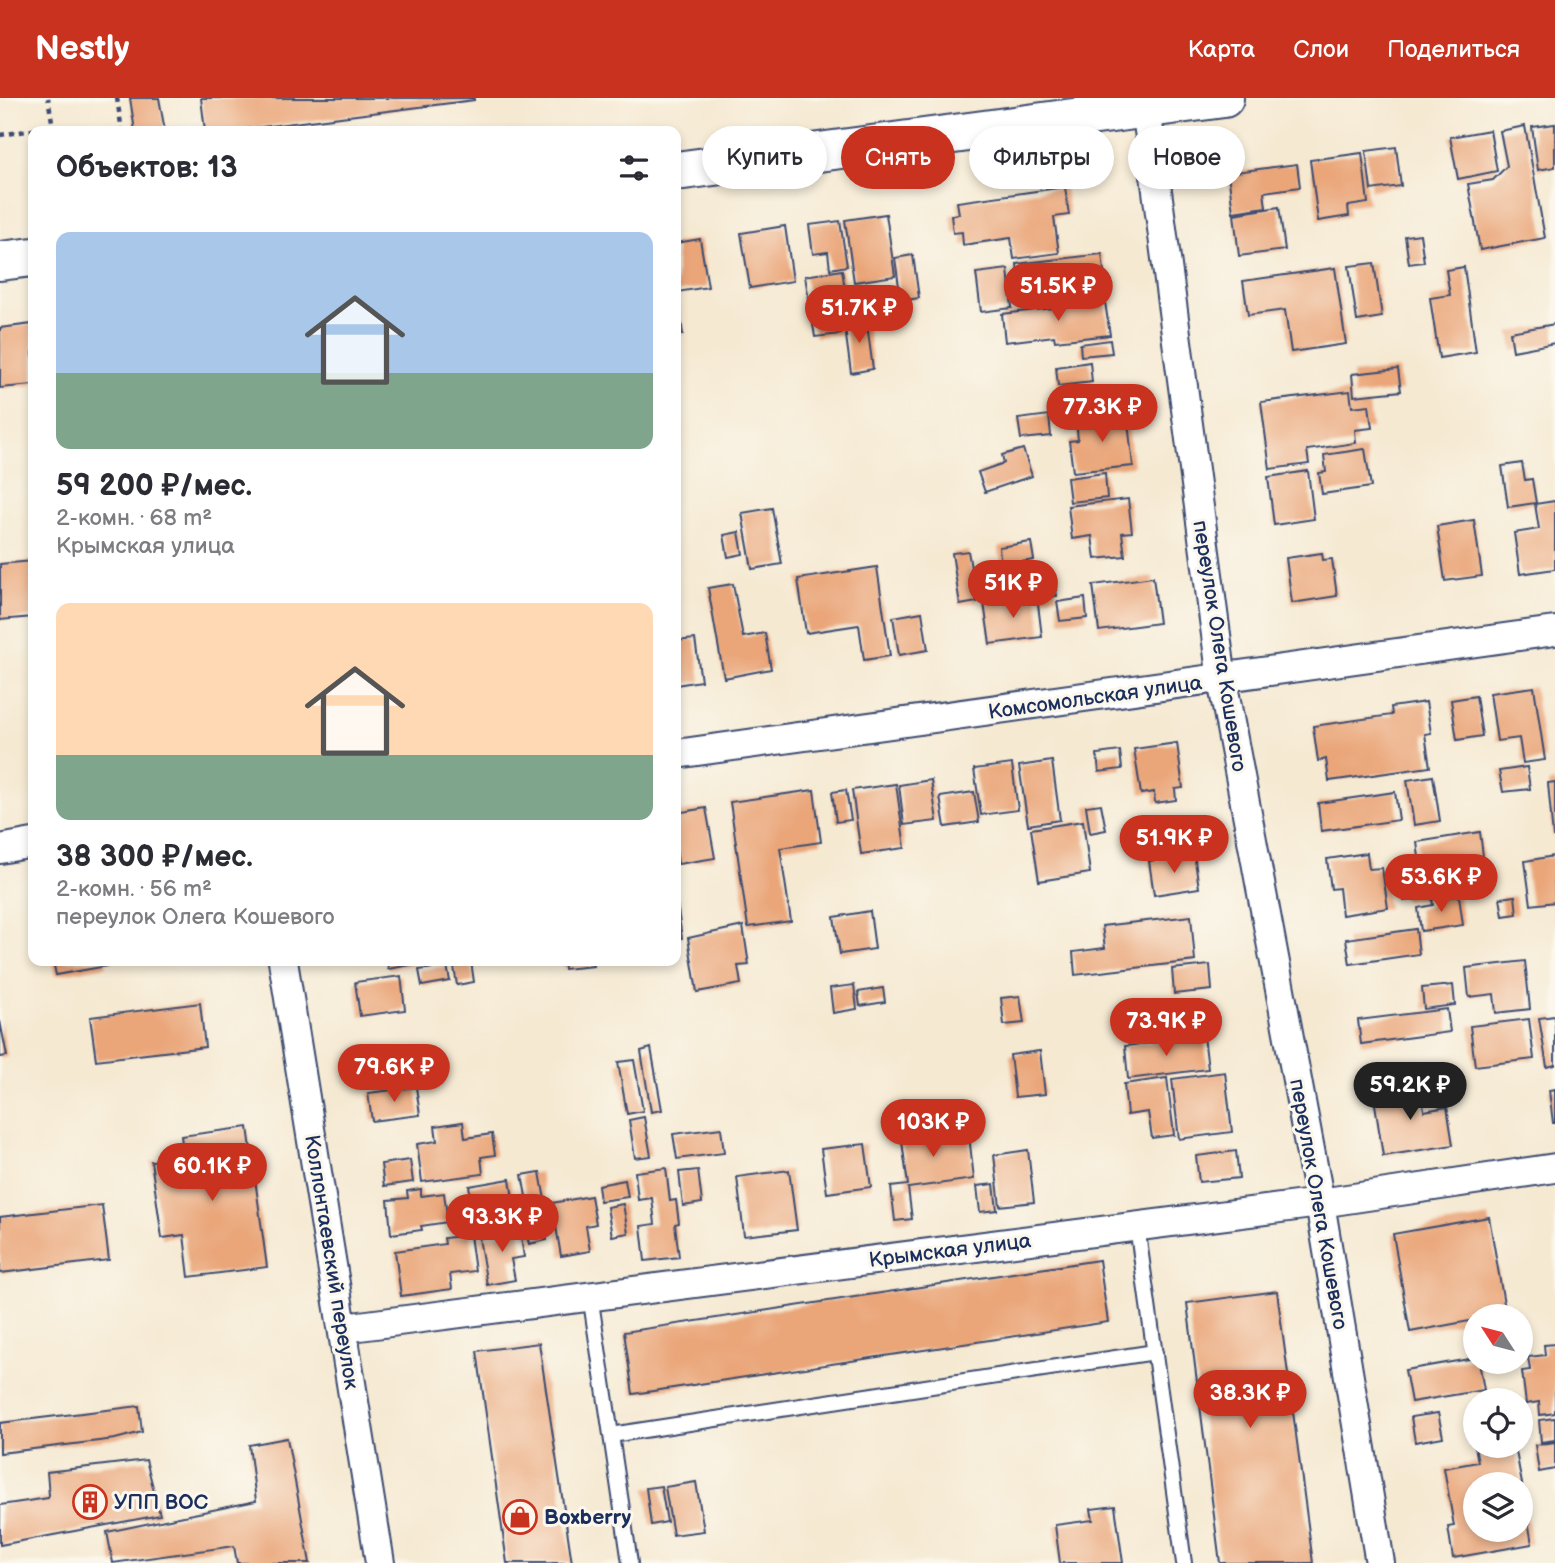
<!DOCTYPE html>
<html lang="ru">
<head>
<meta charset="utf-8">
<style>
	:root { --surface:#fff; --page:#f2f2f3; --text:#2b2b33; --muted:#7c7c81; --accent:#c8321e }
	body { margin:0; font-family:"Balsamiq Sans",sans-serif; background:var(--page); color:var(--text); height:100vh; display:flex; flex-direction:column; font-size:26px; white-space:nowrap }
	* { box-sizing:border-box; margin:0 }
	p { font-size:23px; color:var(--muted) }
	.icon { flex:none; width:38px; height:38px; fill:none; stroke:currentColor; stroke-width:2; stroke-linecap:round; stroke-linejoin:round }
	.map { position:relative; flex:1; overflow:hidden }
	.details { position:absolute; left:28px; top:28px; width:653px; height:840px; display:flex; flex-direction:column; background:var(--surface); border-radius:14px; box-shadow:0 4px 10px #0003 }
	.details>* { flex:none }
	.banner { position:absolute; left:702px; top:28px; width:665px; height:63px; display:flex; gap:14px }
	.needle { width:46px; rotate:306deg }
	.buttons { position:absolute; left:1463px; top:1206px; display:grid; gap:14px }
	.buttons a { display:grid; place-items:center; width:70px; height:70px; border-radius:50%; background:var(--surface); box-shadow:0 4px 10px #0003; font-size:35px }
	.price { position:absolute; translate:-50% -60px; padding:0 16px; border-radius:24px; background:var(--accent); color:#fff; font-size:23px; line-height:46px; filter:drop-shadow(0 2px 4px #0008) }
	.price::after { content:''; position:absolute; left:50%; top:42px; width:21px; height:16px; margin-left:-10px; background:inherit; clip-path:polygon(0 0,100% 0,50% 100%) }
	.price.active { background:#222; color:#fff }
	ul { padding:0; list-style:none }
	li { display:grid; align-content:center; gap:14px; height:371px; padding:0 28px }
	li span { display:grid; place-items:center; height:217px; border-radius:14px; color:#555 }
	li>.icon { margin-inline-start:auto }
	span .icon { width:126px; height:126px; fill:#fffc; stroke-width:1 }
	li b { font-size:30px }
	h2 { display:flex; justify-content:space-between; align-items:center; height:84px; padding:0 28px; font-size:30px }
	.chip { padding:0 24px; border-radius:32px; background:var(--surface); box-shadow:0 4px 10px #0003; font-size:24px; line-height:63px }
	.chip.active { background:var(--accent); color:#fff }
	header { display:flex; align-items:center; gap:42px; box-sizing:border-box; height:98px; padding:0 35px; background:var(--accent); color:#fff }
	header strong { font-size:33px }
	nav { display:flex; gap:38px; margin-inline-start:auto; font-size:24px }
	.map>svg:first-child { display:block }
	.building { fill:#eaa679 }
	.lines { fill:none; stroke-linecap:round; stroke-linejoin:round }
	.lane-casing { stroke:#3c4b6f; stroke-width:18 }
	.street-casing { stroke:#3c4b6f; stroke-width:32 }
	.secondary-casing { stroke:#3c4b6f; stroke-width:42 }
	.path { stroke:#3c4b6f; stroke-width:4.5; stroke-dasharray:5 5; stroke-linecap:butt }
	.lane { stroke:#fff; stroke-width:14 }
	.street { stroke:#fff; stroke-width:28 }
	.secondary { stroke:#fff; stroke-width:38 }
	.labels { text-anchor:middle; stroke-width:6; stroke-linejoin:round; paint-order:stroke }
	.street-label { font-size:21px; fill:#1b2f5e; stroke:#fbf7ec }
	.poi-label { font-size:21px; font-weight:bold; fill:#1b2f5e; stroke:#fbf7ec; text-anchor:start }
</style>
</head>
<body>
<header>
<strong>Nestly</strong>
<nav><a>Карта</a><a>Слои</a><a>Поделиться</a></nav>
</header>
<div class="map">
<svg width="1555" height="1465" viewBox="0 0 1555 1465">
	<rect width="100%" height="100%" fill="#fbf7ec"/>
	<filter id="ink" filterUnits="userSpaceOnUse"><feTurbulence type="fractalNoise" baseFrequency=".0143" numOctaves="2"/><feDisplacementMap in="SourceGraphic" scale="14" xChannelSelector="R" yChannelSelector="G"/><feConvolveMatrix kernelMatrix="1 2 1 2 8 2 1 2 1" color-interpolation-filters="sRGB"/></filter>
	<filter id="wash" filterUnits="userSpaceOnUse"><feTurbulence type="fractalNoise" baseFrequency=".00686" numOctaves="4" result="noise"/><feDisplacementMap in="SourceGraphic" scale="28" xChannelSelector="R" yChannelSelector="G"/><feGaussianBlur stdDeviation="1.57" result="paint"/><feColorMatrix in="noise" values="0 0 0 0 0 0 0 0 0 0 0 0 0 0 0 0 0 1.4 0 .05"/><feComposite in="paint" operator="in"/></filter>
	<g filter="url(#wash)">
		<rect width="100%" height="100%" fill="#f5e9d2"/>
		<g id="blocks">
			<path class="building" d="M 130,0 L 159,0 L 165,33 L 135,33 Z
				M 201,0 L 474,0 L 474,2 L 230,33 L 205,33 Z
				M 1555,26 L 1555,69 L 1538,72 L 1532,29 Z
				M 1525,28 L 1545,140 L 1480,152 L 1468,86 L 1493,82 L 1507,68 L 1500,33 Z
				M 1490,32 L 1497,73 L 1458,81 L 1450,39 Z
				M 1396,49 L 1401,88 L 1371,92 L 1366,53 Z
				M 1362,55 L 1368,105 L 1348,108 L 1349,118 L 1318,123 L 1310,62 Z
				M 1297,66 L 1300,89 L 1264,94 L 1266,109 L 1233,114 L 1228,75 Z
				M 1065,89 L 1069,117 L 1054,119 L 1059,155 L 1014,161 L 1011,140 L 963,147 L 962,134 L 953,135 L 951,117 L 959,116 L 957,104 Z
				M 1279,109 L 1285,152 L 1239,158 L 1234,116 Z
				M 886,116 L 895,178 L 854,184 L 845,122 Z
				M 840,123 L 847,168 L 830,171 L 828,154 L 813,156 L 809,127 Z
				M 785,128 L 793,183 L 750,190 L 741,135 Z
				M 1420,136 L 1424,164 L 1409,166 L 1405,138 Z
				M 700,141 L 708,189 L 677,194 L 683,236 L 676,237 L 676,145 Z
				M 1102,156 L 1107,199 L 1022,209 L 1017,166 Z
				M 913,157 L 919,200 L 901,203 L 895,160 Z
				M 1374,165 L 1382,219 L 1357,223 L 1349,168 Z
				M 1464,169 L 1476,254 L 1439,260 L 1430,200 L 1450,197 L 1446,172 Z
				M 1335,170 L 1346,246 L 1291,254 L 1285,212 L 1248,217 L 1243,183 Z
				M 1008,171 L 1012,210 L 981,214 L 976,175 Z
				M 842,172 L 847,204 L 836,206 L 841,236 L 815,239 L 805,178 Z
				M 1105,204 L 1110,237 L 1055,243 L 1054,238 L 1005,244 L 1002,216 Z
				M 866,219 L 873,271 L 851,275 L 844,223 Z
				M 33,226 L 33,287 L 0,290 L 0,230 Z
				M 1555,226 L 1555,245 L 1513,253 L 1510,234 Z
				M 1110,242 L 1112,255 L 1081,258 L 1080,246 Z
				M 1090,264 L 1092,284 L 1058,288 L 1056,269 Z
				M 1398,271 L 1401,293 L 1354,298 L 1352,276 Z
				M 1350,293 L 1352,309 L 1369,307 L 1372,330 L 1355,332 L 1356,345 L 1307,352 L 1309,366 L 1270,371 L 1261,304 Z
				M 1127,316 L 1133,368 L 1073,374 L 1069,343 L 1078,342 L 1076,322 Z
				M 1049,317 L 1051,338 L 1021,341 L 1018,321 Z
				M 1023,351 L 1032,378 L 985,394 L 978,374 L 1004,365 L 1002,357 Z
				M 1365,351 L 1371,389 L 1322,396 L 1319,375 L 1326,374 L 1324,357 Z
				M 1522,365 L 1525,382 L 1532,381 L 1536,405 L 1508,409 L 1502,368 Z
				M 1308,373 L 1314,421 L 1274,427 L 1268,379 Z
				M 1105,375 L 1107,400 L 1070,404 L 1067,380 Z
				M 1128,401 L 1132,434 L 1122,435 L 1125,458 L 1095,461 L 1092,438 L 1072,441 L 1068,408 Z
				M 1555,403 L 1555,471 L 1520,476 L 1514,435 L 1539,431 L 1535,406 Z
				M 772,410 L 782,466 L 752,471 L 742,415 Z
				M 1474,422 L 1482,478 L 1445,483 L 1437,428 Z
				M 739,434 L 743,456 L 728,459 L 724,437 Z
				M 1031,444 L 1034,462 L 1001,467 L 999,449 Z
				M 968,453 L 977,504 L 960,507 L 952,455 Z
				M 1322,455 L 1323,462 L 1332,461 L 1337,498 L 1292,505 L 1286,460 Z
				M 33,463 L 33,519 L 0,522 L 0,466 Z
				M 877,469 L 890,558 L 864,562 L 859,527 L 806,535 L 798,481 Z
				M 1054,476 L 1057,498 L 1041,500 L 1038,478 Z
				M 1153,479 L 1159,525 L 1099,533 L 1093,487 Z
				M 733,486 L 743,539 L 765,535 L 771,571 L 724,580 L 708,490 Z
				M 1037,498 L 1042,539 L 990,546 L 984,505 Z
				M 1085,500 L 1087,520 L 1060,523 L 1057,504 Z
				M 922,514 L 928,552 L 899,557 L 893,519 Z
				M 695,541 L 701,583 L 676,587 L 676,543 Z
				M 1534,589 L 1545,662 L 1523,665 L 1519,640 L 1497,643 L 1490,595 Z
				M 1476,598 L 1482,638 L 1457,642 L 1451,602 Z
				M 1426,604 L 1431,635 L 1425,636 L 1430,669 L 1329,683 L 1326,661 L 1318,663 L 1313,628 L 1392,617 L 1391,609 Z
				M 1177,645 L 1183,690 L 1175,691 L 1176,702 L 1155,705 L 1154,694 L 1141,696 L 1134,651 Z
				M 1120,653 L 1122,671 L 1099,674 L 1097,656 Z
				M 1052,663 L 1060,722 L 1028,727 L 1019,668 Z
				M 1012,666 L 1018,712 L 981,717 L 974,671 Z
				M 1527,669 L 1530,691 L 1503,694 L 1499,673 Z
				M 1433,678 L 1440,723 L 1414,727 L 1407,682 Z
				M 931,682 L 937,723 L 904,727 L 899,687 Z
				M 1555,684 L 1555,739 L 1553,739 L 1548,685 Z
				M 896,686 L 905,750 L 861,756 L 852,692 Z
				M 814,692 L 821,744 L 780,750 L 791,823 L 748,829 L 730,704 Z
				M 846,692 L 851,722 L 836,724 L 832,694 Z
				M 974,694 L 979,724 L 945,729 L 940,699 Z
				M 1395,694 L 1399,722 L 1321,733 L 1318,705 Z
				M 1101,706 L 1106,732 L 1090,735 L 1086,708 Z
				M 706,710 L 715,760 L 678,766 L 676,751 L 676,715 Z
				M 1083,723 L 1090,775 L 1039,783 L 1031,731 Z
				M 1480,734 L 1483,758 L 1420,767 L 1417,744 Z
				M 1367,755 L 1369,771 L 1382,770 L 1388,810 L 1342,817 L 1339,790 L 1331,791 L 1327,761 Z
				M 1194,756 L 1199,790 L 1154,797 L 1149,763 Z
				M 1554,758 L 1555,804 L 1531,807 L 1525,763 Z
				M 1440,780 L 1443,798 L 1404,803 L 1402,785 Z
				M 676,798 L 682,840 L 676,841 Z
				M 1459,798 L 1463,827 L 1421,833 L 1418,810 L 1433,807 L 1432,801 Z
				M 1515,798 L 1517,816 L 1503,818 L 1500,800 Z
				M 870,813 L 875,851 L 840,856 L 834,819 Z
				M 1191,818 L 1195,863 L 1075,877 L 1073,854 L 1105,850 L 1102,828 Z
				M 743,828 L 749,867 L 738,868 L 741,886 L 697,894 L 688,840 Z
				M 1416,831 L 1419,856 L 1350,866 L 1346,841 Z
				M 53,863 L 106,863 L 107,868 L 56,877 Z
				M 387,863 L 415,863 L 416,866 L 388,871 Z
				M 453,863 L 471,863 L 474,884 L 457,887 Z
				M 563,863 L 592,863 L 593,868 L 564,871 Z
				M 1525,863 L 1530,911 L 1496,915 L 1494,896 L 1469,899 L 1466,870 Z
				M 1210,867 L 1212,892 L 1174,896 L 1172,871 Z
				M 447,868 L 450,883 L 422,888 L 419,872 Z
				M 401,878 L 405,912 L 360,918 L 355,884 Z
				M 854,887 L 857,911 L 833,915 L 830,890 Z
				M 1453,887 L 1455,907 L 1424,911 L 1422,890 Z
				M 883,890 L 885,904 L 860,908 L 858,894 Z
				M 1020,898 L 1024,925 L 1004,927 L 1001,900 Z
				M 200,905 L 205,949 L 96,962 L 90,919 Z
				M 1157,905 L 1160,936 L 1122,940 L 1118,909 Z
				M 1447,911 L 1450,934 L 1361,946 L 1358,922 Z
				M 1555,918 L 1555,967 L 1547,969 L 1539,920 Z
				M 1529,921 L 1534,961 L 1475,968 L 1470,928 Z
				M 0,923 L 7,958 L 0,959 Z
				M 1204,938 L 1208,971 L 1128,981 L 1125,948 Z
				M 651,950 L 662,1012 L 651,1014 L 641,953 Z
				M 1040,953 L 1045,996 L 1015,999 L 1010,957 Z
				M 634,962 L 643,1013 L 627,1016 L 618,964 Z
				M 1225,974 L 1232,1034 L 1179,1041 L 1172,981 Z
				M 1461,979 L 1463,997 L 1429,1002 L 1426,984 Z
				M 1167,980 L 1174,1037 L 1152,1040 L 1148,1014 L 1127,1017 L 1124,986 Z
				M 1420,986 L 1424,1013 L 1447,1009 L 1453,1047 L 1383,1058 L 1373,993 Z
				M 416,989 L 420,1017 L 372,1023 L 368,995 Z
				M 1555,991 L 1555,1025 L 1553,1025 L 1549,992 Z
				M 644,1019 L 651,1058 L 635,1060 L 629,1022 Z
				M 967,1020 L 974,1081 L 908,1090 L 912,1121 L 895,1123 L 891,1089 L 908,1087 L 900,1029 Z
				M 463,1024 L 465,1040 L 492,1036 L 495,1057 L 481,1059 L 483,1076 L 422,1084 L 417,1046 L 437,1043 L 435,1028 Z
				M 248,1029 L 267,1169 L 189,1179 L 184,1137 L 162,1140 L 151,1063 L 184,1059 L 181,1038 Z
				M 721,1030 L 724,1055 L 677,1061 L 673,1036 Z
				M 865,1046 L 871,1089 L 827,1095 L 821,1051 Z
				M 1028,1052 L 1034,1104 L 1000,1108 L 994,1057 Z
				M 1236,1053 L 1239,1080 L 1199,1084 L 1196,1058 Z
				M 410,1062 L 413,1084 L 384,1088 L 381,1066 Z
				M 666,1070 L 670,1103 L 676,1102 L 679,1125 L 675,1126 L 679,1159 L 645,1163 L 641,1128 L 655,1126 L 652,1100 L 638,1102 L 635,1074 Z
				M 698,1072 L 702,1105 L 683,1108 L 679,1074 Z
				M 789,1072 L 797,1132 L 744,1138 L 737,1079 Z
				M 540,1074 L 545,1102 L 538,1103 L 547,1142 L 529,1146 L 518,1100 L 526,1098 L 522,1077 Z
				M 510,1081 L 514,1108 L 488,1113 L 487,1107 L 473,1109 L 469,1088 Z
				M 625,1082 L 628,1099 L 600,1103 L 598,1087 Z
				M 994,1086 L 997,1112 L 980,1114 L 977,1088 Z
				M 421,1091 L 421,1098 L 444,1095 L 448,1124 L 421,1128 L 422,1132 L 391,1136 L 388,1102 L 408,1100 L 407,1093 Z
				M 591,1098 L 596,1126 L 586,1128 L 590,1153 L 561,1158 L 552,1105 Z
				M 623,1106 L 628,1135 L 612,1138 L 607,1109 Z
				M 102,1107 L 109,1162 L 0,1175 L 0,1119 Z
				M 1489,1119 L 1506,1217 L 1475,1218 L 1475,1222 L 1410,1234 L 1393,1136 Z
				M 519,1125 L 524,1159 L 511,1161 L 515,1182 L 487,1187 L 479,1140 L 502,1137 L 500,1129 Z
				M 470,1137 L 475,1173 L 450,1176 L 452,1191 L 401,1198 L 395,1153 L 445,1146 L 444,1140 Z
				M 1099,1162 L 1108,1224 L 633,1296 L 624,1234 Z
				M 1277,1193 L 1313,1465 L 1220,1465 L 1187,1205 Z
				M 539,1245 L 572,1465 L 507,1465 L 477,1253 Z
				M 1555,1246 L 1555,1315 L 1540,1317 L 1539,1304 L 1526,1306 L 1522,1273 L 1530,1272 L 1528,1259 L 1545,1257 L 1544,1247 Z
				M 1475,1260 L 1475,1264 L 1479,1264 L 1484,1292 L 1411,1304 L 1405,1272 Z
				M 139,1308 L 142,1334 L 115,1341 L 0,1355 L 0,1325 Z
				M 1438,1315 L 1443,1339 L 1415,1344 L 1411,1319 Z
				M 1555,1320 L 1555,1342 L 1541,1344 L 1539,1322 Z
				M 287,1340 L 310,1465 L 237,1465 L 234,1448 L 113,1465 L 107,1434 L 256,1403 L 249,1347 Z
				M 1555,1344 L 1555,1371 L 1539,1374 L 1535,1347 Z
				M 1475,1348 L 1515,1348 L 1522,1386 L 1475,1386 L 1475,1432 L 1521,1432 L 1522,1387 L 1532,1446 L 1453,1460 L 1448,1429 L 1454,1428 L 1444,1370 L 1478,1364 Z
				M 146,1362 L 160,1417 L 0,1447 L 0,1407 L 48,1400 L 49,1397 L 47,1374 Z
				M 696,1384 L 704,1433 L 673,1437 L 665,1389 Z
				M 661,1388 L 667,1424 L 651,1427 L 646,1390 Z
				M 1115,1408 L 1123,1465 L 1060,1465 L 1055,1427 L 1093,1422 L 1091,1411 Z"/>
		</g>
	</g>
	<g filter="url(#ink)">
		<use href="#blocks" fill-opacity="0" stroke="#3c4b6f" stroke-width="2"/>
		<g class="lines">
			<g class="lane-casing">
				<path id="lane" d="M 1137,1128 L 1184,1465
					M 590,1197 L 611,1337
					M 630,1465 L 611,1337 L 1155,1254"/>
			</g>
			<g class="street-casing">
				<path id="street" d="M 1146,10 L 1222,582 L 1320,1105 L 1380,1465
					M 676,656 L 1555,533
					M 0,751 L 33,745
					M 283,863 L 380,1465
					M 344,1230 L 1320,1105 L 1555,1070"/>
			</g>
			<g class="secondary-casing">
				<path id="secondary" d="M 676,73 L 1224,0
					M 0,163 L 33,159"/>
			</g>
			<path class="path" d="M 117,0 L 122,33
				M 0,37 L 53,29 L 48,0"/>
			<use href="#lane" class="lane"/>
			<use href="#street" class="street"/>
			<use href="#secondary" class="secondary"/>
		</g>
	</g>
	<defs>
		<g id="building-ring" transform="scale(1.75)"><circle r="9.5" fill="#fbf7ec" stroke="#c8321e" stroke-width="1.5"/><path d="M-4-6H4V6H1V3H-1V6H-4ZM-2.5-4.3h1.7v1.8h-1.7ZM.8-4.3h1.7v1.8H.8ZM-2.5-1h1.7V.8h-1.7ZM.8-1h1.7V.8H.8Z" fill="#c8321e"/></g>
		<g id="shop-ring" transform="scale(1.75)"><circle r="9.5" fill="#fbf7ec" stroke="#c8321e" stroke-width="1.5"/><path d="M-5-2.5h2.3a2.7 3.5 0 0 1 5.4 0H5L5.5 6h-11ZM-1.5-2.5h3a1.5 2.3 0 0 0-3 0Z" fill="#c8321e"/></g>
	</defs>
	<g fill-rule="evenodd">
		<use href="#building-ring" x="90" y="1404"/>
		<use href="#shop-ring" x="520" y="1419"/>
	</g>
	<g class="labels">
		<g class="street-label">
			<text transform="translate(1220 548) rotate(81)" y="7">переулок Олега Кошевого</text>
			<text transform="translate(1095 599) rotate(-8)" y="7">Комсомольская улица</text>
			<text transform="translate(1319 1106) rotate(80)" y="7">переулок Олега Кошевого</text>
			<text transform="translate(950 1152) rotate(-7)" y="7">Крымская улица</text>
			<text transform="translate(332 1164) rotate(81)" y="7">Коллонтаевский переулок</text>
		</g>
		<g class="poi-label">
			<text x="114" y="1411">УПП ВОС</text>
			<text x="544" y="1426">Boxberry</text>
		</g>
	</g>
</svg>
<div class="buttons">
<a><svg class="needle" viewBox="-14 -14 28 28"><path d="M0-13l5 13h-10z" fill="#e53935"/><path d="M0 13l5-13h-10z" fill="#7c7c81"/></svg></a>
<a><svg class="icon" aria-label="locate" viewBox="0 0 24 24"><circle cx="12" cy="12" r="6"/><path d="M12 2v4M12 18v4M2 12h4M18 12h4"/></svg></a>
<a><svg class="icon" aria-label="layers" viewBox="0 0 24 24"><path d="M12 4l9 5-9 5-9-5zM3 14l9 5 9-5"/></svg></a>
</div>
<b class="price" style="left:1058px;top:225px">51.5K ₽</b>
<b class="price" style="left:859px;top:247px">51.7K ₽</b>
<b class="price" style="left:1102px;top:346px">77.3K ₽</b>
<b class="price" style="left:1013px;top:522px">51K ₽</b>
<b class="price" style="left:1174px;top:777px">51.9K ₽</b>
<b class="price" style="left:1441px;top:816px">53.6K ₽</b>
<b class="price" style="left:1166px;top:960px">73.9K ₽</b>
<b class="price" style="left:394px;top:1006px">79.6K ₽</b>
<b class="price active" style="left:1410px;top:1024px">59.2K ₽</b>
<b class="price" style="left:933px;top:1061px">103K ₽</b>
<b class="price" style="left:212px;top:1105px">60.1K ₽</b>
<b class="price" style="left:502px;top:1156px">93.3K ₽</b>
<b class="price" style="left:1250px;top:1332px">38.3K ₽</b>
<div class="banner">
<a class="chip">Купить</a>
<a class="chip active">Снять</a>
<a class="chip">Фильтры</a>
<a class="chip">Новое</a>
</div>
<section class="details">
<h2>Объектов: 13<svg class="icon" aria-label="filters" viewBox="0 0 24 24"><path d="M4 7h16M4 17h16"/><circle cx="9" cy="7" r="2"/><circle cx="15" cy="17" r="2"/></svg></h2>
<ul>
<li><span style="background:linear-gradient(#a9c7e8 65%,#7fa58c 0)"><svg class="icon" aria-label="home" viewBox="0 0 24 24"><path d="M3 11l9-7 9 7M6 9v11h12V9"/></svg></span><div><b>59 200 ₽/мес.</b><p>2-комн. · 68 m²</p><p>Крымская улица</p></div></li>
<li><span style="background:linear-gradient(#ffd9b3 70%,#7fa58c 0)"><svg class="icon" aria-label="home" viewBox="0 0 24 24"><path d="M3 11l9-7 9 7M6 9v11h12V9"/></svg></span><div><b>38 300 ₽/мес.</b><p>2-комн. · 56 m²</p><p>переулок Олега Кошевого</p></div></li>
</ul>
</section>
</div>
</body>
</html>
